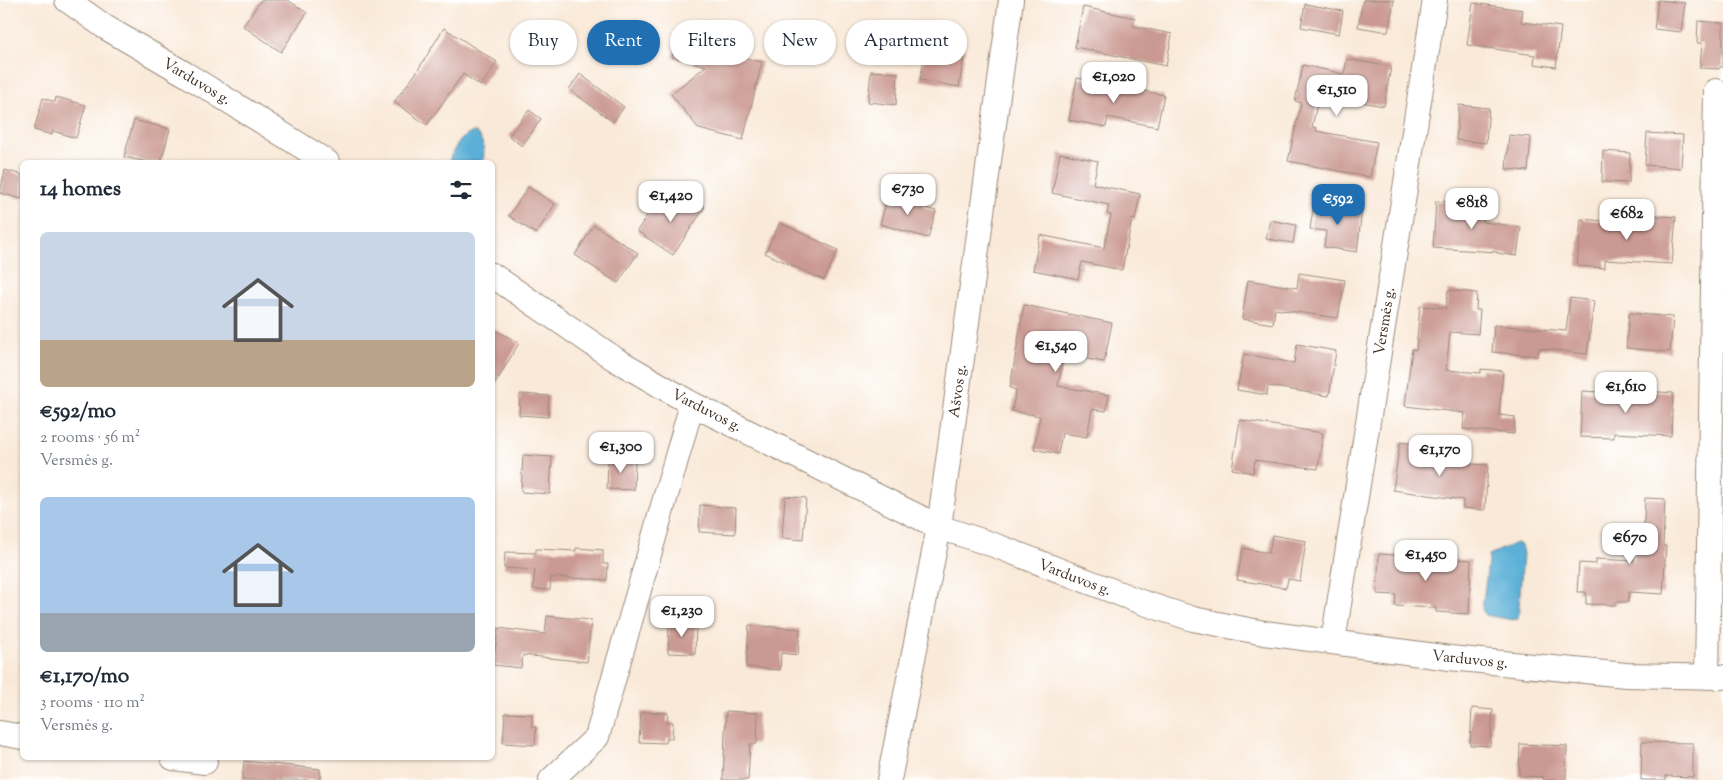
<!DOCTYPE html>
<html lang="en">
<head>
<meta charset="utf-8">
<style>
	:root { --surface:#fff; --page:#f2f2f3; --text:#1f2937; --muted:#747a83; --accent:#1f6fb2 }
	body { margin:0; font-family:"Sorts Mill Goudy",serif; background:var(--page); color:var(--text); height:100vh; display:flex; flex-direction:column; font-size:19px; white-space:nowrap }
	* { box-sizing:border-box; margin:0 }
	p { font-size:16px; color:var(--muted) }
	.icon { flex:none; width:28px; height:28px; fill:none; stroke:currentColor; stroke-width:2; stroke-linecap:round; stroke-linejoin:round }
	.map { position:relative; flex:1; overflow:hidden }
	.drawer { position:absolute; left:20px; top:160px; width:475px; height:600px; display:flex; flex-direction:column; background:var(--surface); border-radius:8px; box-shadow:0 1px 4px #0004 }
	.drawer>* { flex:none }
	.hud { position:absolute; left:510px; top:20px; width:475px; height:45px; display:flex; gap:10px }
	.price { position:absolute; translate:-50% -42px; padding:0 11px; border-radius:10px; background:#fff; color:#222; font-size:16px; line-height:32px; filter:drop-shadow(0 1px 2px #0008) }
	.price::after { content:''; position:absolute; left:50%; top:30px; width:15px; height:11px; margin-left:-8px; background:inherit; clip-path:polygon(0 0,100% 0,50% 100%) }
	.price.selected { background:var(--accent); color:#fff }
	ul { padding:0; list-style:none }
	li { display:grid; align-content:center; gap:10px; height:265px; padding:0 20px }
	li span { display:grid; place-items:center; height:155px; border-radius:8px; color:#555 }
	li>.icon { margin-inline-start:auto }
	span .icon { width:90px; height:90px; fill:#fffc; stroke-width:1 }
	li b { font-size:21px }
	h2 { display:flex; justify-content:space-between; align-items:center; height:60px; padding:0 20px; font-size:21px }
	.tag { padding:0 18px; border-radius:22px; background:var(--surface); box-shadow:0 1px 4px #0004; font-size:18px; line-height:45px }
	.tag.selected { background:var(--accent); color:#fff }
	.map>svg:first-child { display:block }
	.water { fill:#5cb0d7; stroke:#4c6d7a }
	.building { fill:#ca9991 }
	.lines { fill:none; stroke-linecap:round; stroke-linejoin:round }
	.minor-casing { stroke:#9a8a7b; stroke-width:26 }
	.minor { stroke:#fff; stroke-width:24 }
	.labels { text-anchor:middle; stroke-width:4.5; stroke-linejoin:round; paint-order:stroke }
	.street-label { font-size:15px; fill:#3b2a1e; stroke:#fff }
</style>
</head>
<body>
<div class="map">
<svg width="1723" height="780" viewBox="0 0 1723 780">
	<rect width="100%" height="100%" fill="#fff"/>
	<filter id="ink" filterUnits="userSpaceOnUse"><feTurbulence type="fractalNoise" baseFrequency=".02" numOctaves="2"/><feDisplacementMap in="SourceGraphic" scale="10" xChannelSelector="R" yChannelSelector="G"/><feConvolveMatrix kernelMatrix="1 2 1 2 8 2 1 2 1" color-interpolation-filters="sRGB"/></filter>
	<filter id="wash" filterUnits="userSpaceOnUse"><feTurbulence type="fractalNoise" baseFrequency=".0096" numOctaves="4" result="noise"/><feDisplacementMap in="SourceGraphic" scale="20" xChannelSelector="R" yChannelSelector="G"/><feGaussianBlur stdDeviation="1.12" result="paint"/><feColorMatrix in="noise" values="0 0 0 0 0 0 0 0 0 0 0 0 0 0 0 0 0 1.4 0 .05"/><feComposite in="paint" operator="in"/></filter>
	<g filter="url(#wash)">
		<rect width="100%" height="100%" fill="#f9e9d8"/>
		<path class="water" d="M 473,132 C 484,137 485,151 483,162 L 449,162 C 452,151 461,135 473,132 Z
			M 1516,543 L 1521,545 L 1523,554 L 1518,618 L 1513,620 L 1485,615 L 1482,609 L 1489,555 Z"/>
		<g id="blocks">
			<path class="building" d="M 261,0 L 288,0 L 307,13 L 281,52 L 243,26 Z
				M 1363,0 L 1394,0 L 1388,32 L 1358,27 Z
				M 1658,0 L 1685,3 L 1681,32 L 1654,29 Z
				M 1473,3 L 1523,10 L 1521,22 L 1561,27 L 1556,67 L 1534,64 L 1535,55 L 1467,45 Z
				M 1305,4 L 1343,11 L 1339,34 L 1301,27 Z
				M 1083,7 L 1135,18 L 1133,26 L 1172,34 L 1166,66 L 1075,47 Z
				M 1698,21 L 1723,23 L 1723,67 L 1720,67 L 1719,69 L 1700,68 L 1702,43 L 1697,43 Z
				M 444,28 L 497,62 L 481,86 L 463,74 L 427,125 L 394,102 L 416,73 Z
				M 677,40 L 762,62 L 743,140 L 699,129 L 671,94 L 706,66 L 672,57 Z
				M 927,43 L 965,50 L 959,87 L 920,80 Z
				M 1347,59 L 1391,67 L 1384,106 L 1319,95 L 1312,127 L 1317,128 L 1316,131 L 1377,142 L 1370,177 L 1288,161 L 1301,103 L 1295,101 L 1303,65 L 1344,74 Z
				M 871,71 L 898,73 L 896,105 L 868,102 Z
				M 580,74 L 624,107 L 613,122 L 569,89 Z
				M 1077,78 L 1164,95 L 1157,127 L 1108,117 L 1106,127 L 1069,120 Z
				M 56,97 L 86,105 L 76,138 L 53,131 L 52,135 L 34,130 L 43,98 L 55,102 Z
				M 1459,105 L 1489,108 L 1486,143 L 1456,140 Z
				M 529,110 L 541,119 L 522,146 L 509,136 Z
				M 134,120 L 170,129 L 161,162 L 147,162 L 124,157 Z
				M 1647,133 L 1683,135 L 1681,168 L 1645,165 Z
				M 1509,135 L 1531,137 L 1528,171 L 1506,169 Z
				M 1603,151 L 1630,153 L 1629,183 L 1602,182 Z
				M 1060,153 L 1098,161 L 1093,184 L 1140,194 L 1135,220 L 1132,219 L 1122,270 L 1082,262 L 1078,279 L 1033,270 L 1040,235 L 1104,248 L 1111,215 L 1107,214 L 1109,205 L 1052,193 Z
				M 5,170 L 22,175 L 22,199 L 0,193 Z
				M 528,187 L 555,204 L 536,234 L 509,216 Z
				M 684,193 L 705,207 L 673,255 L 637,231 L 657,200 L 672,210 Z
				M 908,196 L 924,201 L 922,207 L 936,211 L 928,238 L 880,224 L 888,197 L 907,202 Z
				M 1436,201 L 1485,205 L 1483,222 L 1521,227 L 1517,256 L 1497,253 L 1497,252 L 1433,248 Z
				M 1314,203 L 1362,210 L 1357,252 L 1324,247 L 1326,231 L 1310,229 Z
				M 1630,214 L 1676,217 L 1672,264 L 1605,260 L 1605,268 L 1577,266 L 1581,219 L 1629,223 Z
				M 1270,220 L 1296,225 L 1293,243 L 1266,239 Z
				M 780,223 L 838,250 L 824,280 L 765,253 Z
				M 594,225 L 638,253 L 618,283 L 575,255 Z
				M 1299,273 L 1345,280 L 1338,318 L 1275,309 L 1273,324 L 1242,319 L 1248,280 L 1297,288 Z
				M 1448,290 L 1477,293 L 1476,310 L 1480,310 L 1478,334 L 1450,332 L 1446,370 L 1481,373 L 1481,369 L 1503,371 L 1499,415 L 1515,417 L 1514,434 L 1463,429 L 1465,413 L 1405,406 L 1412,349 L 1416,350 L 1420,306 L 1446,308 Z
				M 1570,298 L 1594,301 L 1587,354 L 1539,348 L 1538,356 L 1492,352 L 1494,325 L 1566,331 Z
				M 1024,305 L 1112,323 L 1104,362 L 1064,355 L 1058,386 L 1109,395 L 1106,411 L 1092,409 L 1087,437 L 1062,433 L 1058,454 L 1034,449 L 1040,416 L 1012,411 L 1016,390 L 1010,388 Z
				M 1629,313 L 1673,317 L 1670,352 L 1626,348 Z
				M 492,328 L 519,343 L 492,389 Z
				M 1297,344 L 1336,351 L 1329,396 L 1268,386 L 1267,395 L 1237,390 L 1244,354 L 1294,363 Z
				M 1632,390 L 1673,393 L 1671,436 L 1614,433 L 1614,438 L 1580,437 L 1582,391 L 1632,394 Z
				M 520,394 L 549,396 L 548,417 L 519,415 Z
				M 1240,420 L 1323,433 L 1318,469 L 1255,460 L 1253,473 L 1232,469 Z
				M 1400,442 L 1437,447 L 1435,460 L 1440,460 L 1440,462 L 1488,465 L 1485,510 L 1463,508 L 1463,500 L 1393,490 Z
				M 523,455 L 552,457 L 550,494 L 521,492 Z
				M 608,459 L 635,460 L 634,490 L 607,489 Z
				M 785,496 L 806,498 L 803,540 L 782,538 Z
				M 1645,498 L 1665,499 L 1663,546 L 1666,546 L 1663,594 L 1629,592 L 1628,602 L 1616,602 L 1615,605 L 1586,604 L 1586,592 L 1577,592 L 1579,563 L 1596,564 L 1596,559 L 1634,561 L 1635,545 L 1643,545 Z
				M 700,505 L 736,508 L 735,534 L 699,532 Z
				M 1272,535 L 1306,541 L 1300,581 L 1288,579 L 1286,588 L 1237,580 L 1243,548 L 1269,553 Z
				M 576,548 L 603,550 L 603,564 L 608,564 L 607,580 L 551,577 L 550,590 L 533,589 L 535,570 L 504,568 L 505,552 L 536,553 L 536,549 L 576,551 Z
				M 1379,554 L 1471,560 L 1469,614 L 1436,612 L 1436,608 L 1395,606 L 1396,595 L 1377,594 Z
				M 547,616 L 591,620 L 587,662 L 523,655 L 521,668 L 493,665 L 498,628 L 545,634 Z
				M 669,623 L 696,624 L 695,654 L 668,653 Z
				M 749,625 L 800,629 L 798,655 L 781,653 L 780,670 L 746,667 Z
				M 1472,708 L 1493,710 L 1490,746 L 1470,745 Z
				M 726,711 L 758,713 L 757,744 L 750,744 L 748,780 L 723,780 Z
				M 641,712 L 668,713 L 667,722 L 673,722 L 672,738 L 667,738 L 666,743 L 639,742 Z
				M 505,713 L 532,714 L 532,727 L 536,727 L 535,745 L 503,743 Z
				M 1642,742 L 1693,743 L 1693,777 L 1666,776 L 1666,780 L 1641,780 Z
				M 1520,744 L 1567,746 L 1566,780 L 1543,780 L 1544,777 L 1519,776 Z
				M 244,761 L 320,769 L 320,780 L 242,780 Z"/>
		</g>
	</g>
	<g filter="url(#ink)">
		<use href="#blocks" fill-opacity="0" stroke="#9a8a7b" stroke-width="1"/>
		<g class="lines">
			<g class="minor-casing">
				<path id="minor" d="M 67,0 L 105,27 L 187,75 L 327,162
					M 492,275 L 615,359 L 692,404 L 939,527 L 994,545 L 1141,602 L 1193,619 L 1264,633 L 1450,658 L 1626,675 L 1723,677
					M 1333,642 L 1435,0
					M 1707,677 L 1716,91
					M 0,733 L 22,737
					M 173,758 L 205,762
					M 551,780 L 597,737 L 692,404
					M 889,780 L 939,527 L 1011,0"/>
			</g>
			<use href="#minor" class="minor"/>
		</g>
	</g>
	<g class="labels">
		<g class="street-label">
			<text transform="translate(197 81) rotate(31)" y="5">Varduvos g.</text>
			<text transform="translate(1384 321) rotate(-81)" y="5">Versmės g.</text>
			<text transform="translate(957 391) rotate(-82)" y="5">Ašvos g.</text>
			<text transform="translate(707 410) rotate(27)" y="5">Varduvos g.</text>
			<text transform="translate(1075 577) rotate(21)" y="5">Varduvos g.</text>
			<text transform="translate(1470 659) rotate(6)" y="5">Varduvos g.</text>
		</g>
	</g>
</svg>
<b class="price" style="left:1114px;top:104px">€1,020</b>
<b class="price" style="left:1337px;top:117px">€1,510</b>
<b class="price" style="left:908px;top:216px">€730</b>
<b class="price" style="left:671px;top:223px">€1,420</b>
<b class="price selected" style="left:1338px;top:226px">€592</b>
<b class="price" style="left:1472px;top:230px">€818</b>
<b class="price" style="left:1627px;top:241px">€682</b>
<b class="price" style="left:1056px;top:373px">€1,540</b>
<b class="price" style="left:1626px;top:414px">€1,610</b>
<b class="price" style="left:621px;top:474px">€1,300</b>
<b class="price" style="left:1440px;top:477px">€1,170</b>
<b class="price" style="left:1630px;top:565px">€670</b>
<b class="price" style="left:1426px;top:582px">€1,450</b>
<b class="price" style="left:682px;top:638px">€1,230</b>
<div class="hud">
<a class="tag">Buy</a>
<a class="tag selected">Rent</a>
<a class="tag">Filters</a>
<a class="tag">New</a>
<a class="tag">Apartment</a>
</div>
<section class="drawer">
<h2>14 homes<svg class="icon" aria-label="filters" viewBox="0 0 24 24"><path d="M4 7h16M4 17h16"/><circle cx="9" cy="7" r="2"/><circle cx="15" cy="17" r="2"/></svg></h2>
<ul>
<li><span style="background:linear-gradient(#c9d6e8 70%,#b9a48a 0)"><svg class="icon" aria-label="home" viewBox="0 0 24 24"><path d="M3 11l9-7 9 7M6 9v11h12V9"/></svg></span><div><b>€592/mo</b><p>2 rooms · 56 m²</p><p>Versmės g.</p></div></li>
<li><span style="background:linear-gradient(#a9c7e8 75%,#9aa5b1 0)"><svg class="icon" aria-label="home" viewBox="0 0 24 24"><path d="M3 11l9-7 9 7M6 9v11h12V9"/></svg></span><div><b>€1,170/mo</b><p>3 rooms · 110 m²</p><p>Versmės g.</p></div></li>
</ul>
</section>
</div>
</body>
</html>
